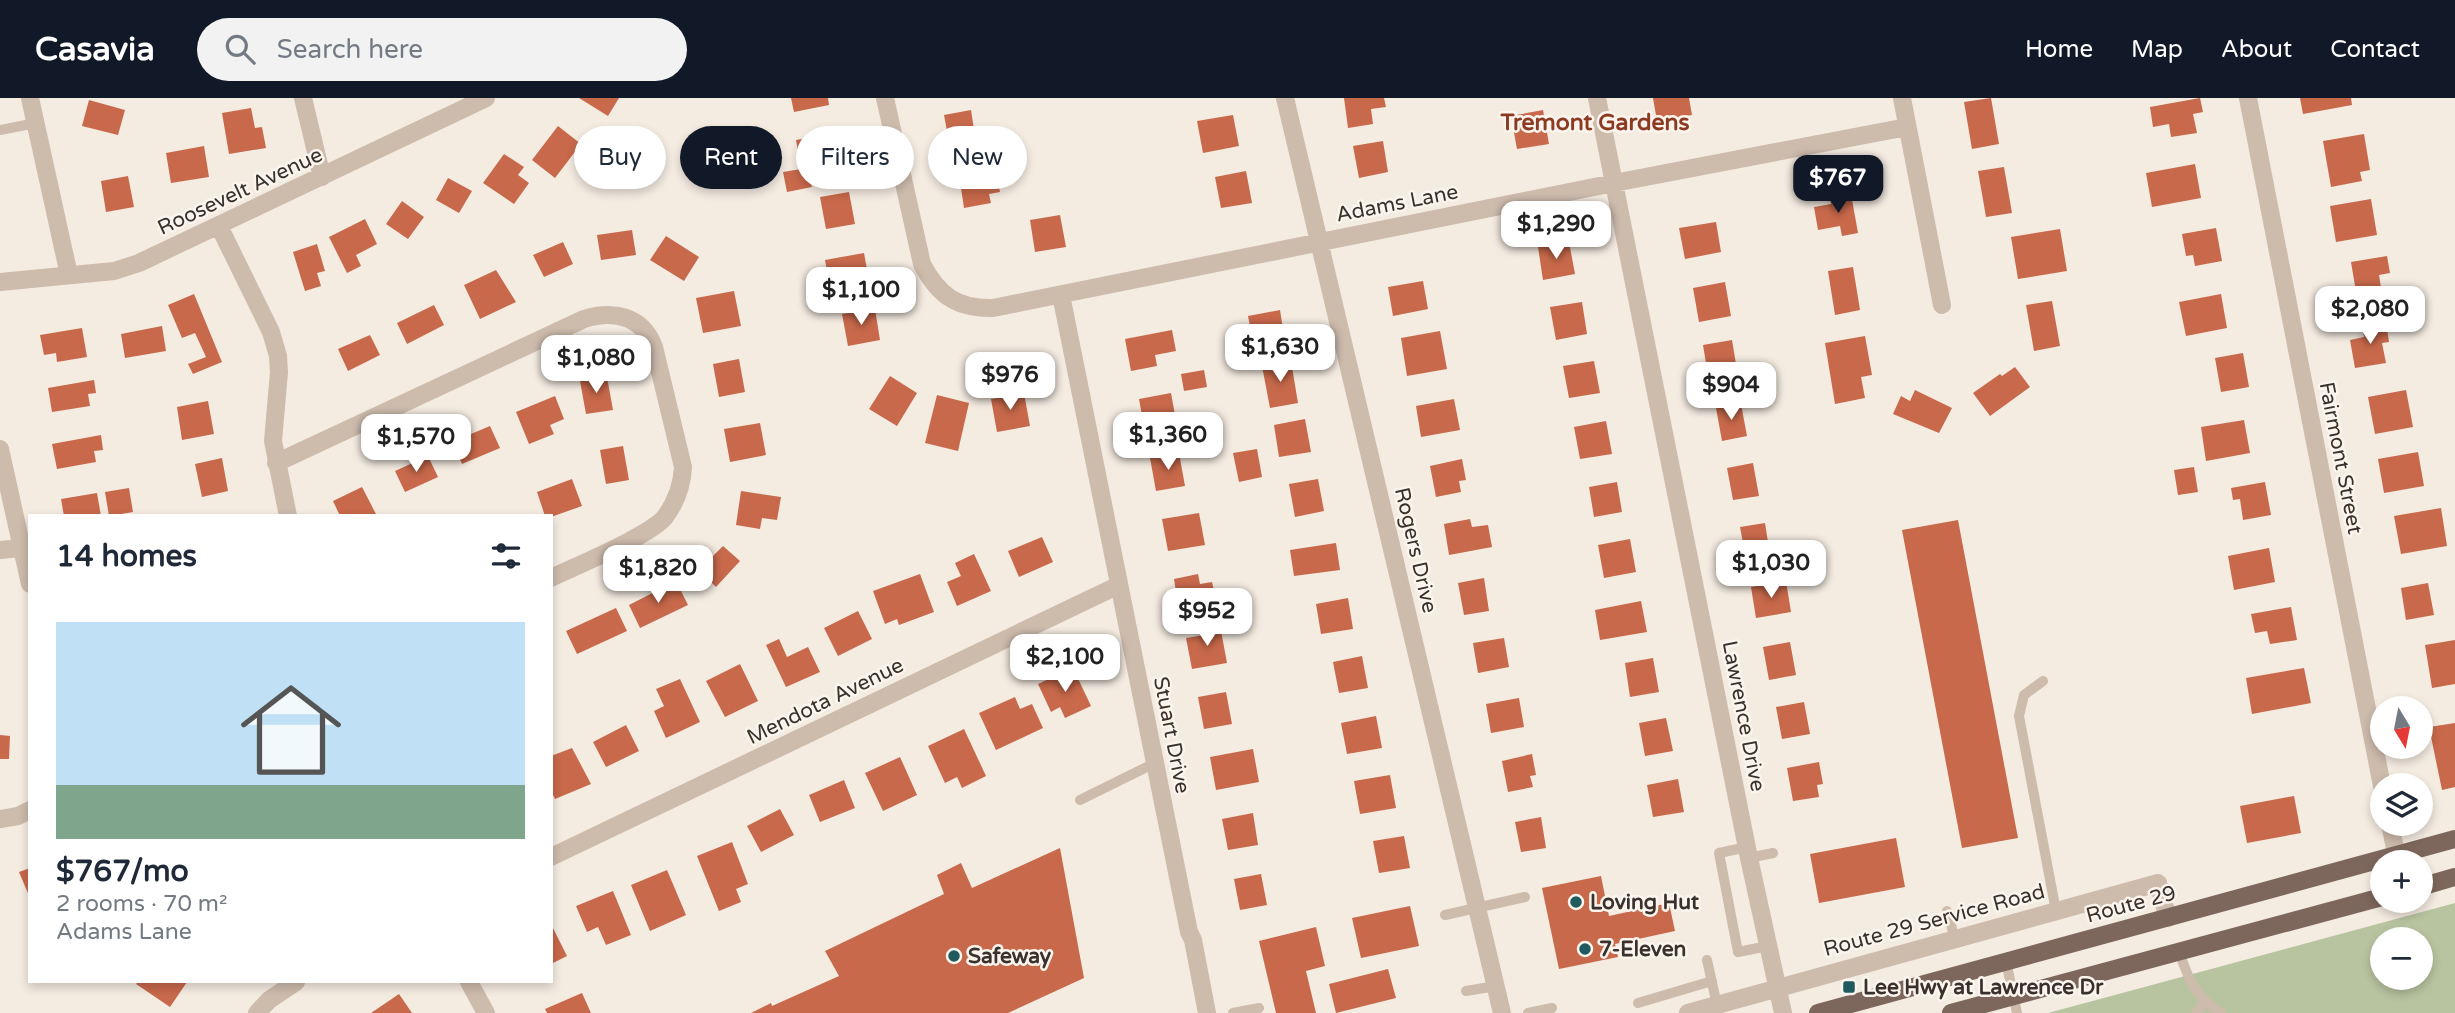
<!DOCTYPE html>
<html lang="en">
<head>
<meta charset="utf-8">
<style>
	:root { --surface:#fff; --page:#f2f2f3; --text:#1f2937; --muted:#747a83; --accent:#111827 }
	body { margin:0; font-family:"Varela Round",sans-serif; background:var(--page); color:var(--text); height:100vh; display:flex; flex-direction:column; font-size:26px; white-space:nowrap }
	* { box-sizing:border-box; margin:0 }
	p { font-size:23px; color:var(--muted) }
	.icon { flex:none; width:38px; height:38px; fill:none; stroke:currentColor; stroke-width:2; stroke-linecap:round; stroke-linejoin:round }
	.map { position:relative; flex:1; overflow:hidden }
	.panel { position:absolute; left:28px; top:416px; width:525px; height:469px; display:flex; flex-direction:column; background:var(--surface); border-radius:0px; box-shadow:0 4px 10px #0003 }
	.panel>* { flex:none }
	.banner { position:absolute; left:574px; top:28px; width:665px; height:63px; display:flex; gap:14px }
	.needle { width:46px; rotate:170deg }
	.tools { position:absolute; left:2370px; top:598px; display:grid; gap:14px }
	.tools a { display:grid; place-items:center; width:63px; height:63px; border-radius:50%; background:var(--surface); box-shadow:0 4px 10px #0003; font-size:35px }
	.price { position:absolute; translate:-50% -60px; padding:0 16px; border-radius:14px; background:#fff; color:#222; font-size:23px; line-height:46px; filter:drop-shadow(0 2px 4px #0008) }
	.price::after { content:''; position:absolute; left:50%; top:42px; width:21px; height:16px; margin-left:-10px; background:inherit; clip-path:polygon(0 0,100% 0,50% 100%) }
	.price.active { background:var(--accent); color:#fff }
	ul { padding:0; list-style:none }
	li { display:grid; align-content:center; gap:14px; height:371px; padding:0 28px }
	li span { display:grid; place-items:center; height:217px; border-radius:0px; color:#555 }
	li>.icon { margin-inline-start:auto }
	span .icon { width:126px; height:126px; fill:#fffc; stroke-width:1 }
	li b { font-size:30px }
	h2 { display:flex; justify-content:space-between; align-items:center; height:84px; padding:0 28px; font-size:30px }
	.pill { padding:0 24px; border-radius:32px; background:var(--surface); box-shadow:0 4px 10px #0003; font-size:24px; line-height:63px }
	.pill.active { background:var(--accent); color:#fff }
	header { display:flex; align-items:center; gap:42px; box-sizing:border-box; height:98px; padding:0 35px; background:var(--accent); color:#fff }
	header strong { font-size:33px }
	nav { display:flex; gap:38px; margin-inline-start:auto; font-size:24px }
	.search { width:490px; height:63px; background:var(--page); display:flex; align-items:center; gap:18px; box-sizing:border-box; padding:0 24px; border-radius:38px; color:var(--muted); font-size:26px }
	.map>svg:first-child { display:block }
	.green { fill:#b8c4a0; fill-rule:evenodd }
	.building { fill:#c8694b }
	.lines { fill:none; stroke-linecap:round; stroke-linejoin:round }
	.lane { stroke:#cdbbac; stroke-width:10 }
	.street { stroke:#cdbbac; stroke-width:18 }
	.primary { stroke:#7d675c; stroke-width:18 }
	.poi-dot { fill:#1f5a5e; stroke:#fbf5ee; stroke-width:2.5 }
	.labels { text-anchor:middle; stroke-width:5; stroke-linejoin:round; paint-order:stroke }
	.street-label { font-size:21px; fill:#3b302b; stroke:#fbf5ee }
	.poi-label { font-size:21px; font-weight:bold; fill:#3b302b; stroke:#fbf5ee; text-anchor:start }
	.neighbourhood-label { font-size:23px; font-weight:bold; fill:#8c3b22; stroke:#fbf5ee }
</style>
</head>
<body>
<header>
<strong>Casavia</strong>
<div class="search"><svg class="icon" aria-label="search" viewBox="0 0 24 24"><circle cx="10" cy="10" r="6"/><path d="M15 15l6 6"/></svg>Search here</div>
<nav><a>Home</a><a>Map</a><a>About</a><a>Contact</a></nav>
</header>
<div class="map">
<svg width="2455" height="915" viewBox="0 0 2455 915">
	<rect width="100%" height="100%" fill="#f4ebe1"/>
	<path class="green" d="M 2455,805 L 2455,915 L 2048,915 ZM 2382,842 L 2420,842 L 2420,880 L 2382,880 Z"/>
	<path class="building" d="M 579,0 L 619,0 L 608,18 Z
		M 791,0 L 828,0 L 829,7 L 794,14 Z
		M 1344,0 L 1384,0 L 1386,9 L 1371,11 L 1373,26 L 1348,30 Z
		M 1653,0 L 1689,0 L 1692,17 L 1657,23 Z
		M 1991,0 L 1999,46 L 1972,51 L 1964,4 Z
		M 2200,0 L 2203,14 L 2193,16 L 2197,35 L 2171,39 L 2169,26 L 2153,29 L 2150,9 Z
		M 2300,0 L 2351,0 L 2352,7 L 2303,16 Z
		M 89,2 L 125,12 L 118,37 L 82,28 Z
		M 251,10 L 255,30 L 262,29 L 266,50 L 229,56 L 222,15 Z
		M 971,12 L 976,45 L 950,49 L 944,17 Z
		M 1543,12 L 1549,46 L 1517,51 L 1511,18 Z
		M 1233,17 L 1239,48 L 1203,55 L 1197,23 Z
		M 558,28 L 581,46 L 555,80 L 532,62 Z
		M 836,35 L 842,66 L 808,72 L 812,89 L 787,94 L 783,74 L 801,71 L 796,42 Z
		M 2364,36 L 2370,72 L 2360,74 L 2362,83 L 2331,89 L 2323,43 Z
		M 1383,43 L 1388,74 L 1359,80 L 1353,48 Z
		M 204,48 L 209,79 L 171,85 L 166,55 Z
		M 504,56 L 524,69 L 518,77 L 529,85 L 514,106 L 483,85 Z
		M 2195,66 L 2201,100 L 2152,109 L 2146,75 Z
		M 2004,69 L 2012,115 L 1986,119 L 1978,73 Z
		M 995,70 L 1000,94 L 989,96 L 991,105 L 964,110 L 959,77 Z
		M 1246,73 L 1252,105 L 1221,110 L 1215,79 Z
		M 128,78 L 134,109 L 106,114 L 101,83 Z
		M 448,80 L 472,93 L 459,115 L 436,102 Z
		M 849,94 L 855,126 L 826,131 L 820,99 Z
		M 1851,96 L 1858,135 L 1842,138 L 1840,128 L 1818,132 L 1814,109 L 1831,106 L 1830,99 Z
		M 2371,101 L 2377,137 L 2336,144 L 2330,108 Z
		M 402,103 L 424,119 L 408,141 L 386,126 Z
		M 1060,117 L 1066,149 L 1035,154 L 1030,122 Z
		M 365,121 L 377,146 L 356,157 L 361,168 L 347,175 L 329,139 Z
		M 1716,124 L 1721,154 L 1685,161 L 1679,130 Z
		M 2216,130 L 2222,163 L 2195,168 L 2193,157 L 2186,158 L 2182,136 Z
		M 2060,131 L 2067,173 L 2018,181 L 2011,139 Z
		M 632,132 L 636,157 L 601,162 L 597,137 Z
		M 666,138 L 699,159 L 684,183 L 650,162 Z
		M 563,144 L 573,166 L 544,179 L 533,157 Z
		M 1569,144 L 1575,176 L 1543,182 L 1538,149 Z
		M 317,146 L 325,173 L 317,175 L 321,188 L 305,193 L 293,154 Z
		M 864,155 L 869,183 L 830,190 L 825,162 Z
		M 2387,158 L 2390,175 L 2379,177 L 2382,196 L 2357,200 L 2351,164 Z
		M 1853,169 L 1860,212 L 1835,217 L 1828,173 Z
		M 496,172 L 516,204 L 480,221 L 464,187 Z
		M 1423,183 L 1428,211 L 1393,218 L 1388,189 Z
		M 1725,184 L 1731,218 L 1699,224 L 1693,190 Z
		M 734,193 L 741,228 L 703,235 L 696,200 Z
		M 194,196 L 222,264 L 193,276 L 188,266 L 206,259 L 195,235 L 182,240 L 168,207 Z
		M 2221,196 L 2227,230 L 2186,238 L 2179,204 Z
		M 2052,203 L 2060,248 L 2034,253 L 2026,207 Z
		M 1582,204 L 1587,236 L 1556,242 L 1550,209 Z
		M 434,207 L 444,227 L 407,246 L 397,225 Z
		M 875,211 L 880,242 L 848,248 L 842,216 Z
		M 1280,212 L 1285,244 L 1254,249 L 1248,218 Z
		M 2386,224 L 2389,244 L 2382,245 L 2386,265 L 2355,270 L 2350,242 L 2364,239 L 2362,228 Z
		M 162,228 L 166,253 L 125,260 L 121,236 Z
		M 82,230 L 87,259 L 57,264 L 56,255 L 44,257 L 40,237 Z
		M 1172,232 L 1176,253 L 1155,257 L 1157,268 L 1131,273 L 1125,241 Z
		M 1440,233 L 1447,271 L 1407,278 L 1401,240 Z
		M 370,237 L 380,257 L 348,273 L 338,251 Z
		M 1865,238 L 1872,277 L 1861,279 L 1865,300 L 1835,306 L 1825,245 Z
		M 1732,242 L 1738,278 L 1709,283 L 1703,247 Z
		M 2243,255 L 2249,289 L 2221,294 L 2215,260 Z
		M 739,261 L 745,294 L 719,299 L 713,266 Z
		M 1291,263 L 1298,305 L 1270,310 L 1262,268 Z
		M 1594,263 L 1600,295 L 1569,300 L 1563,268 Z
		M 2015,269 L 2030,289 L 1990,318 L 1973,295 L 2000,276 L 2002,278 Z
		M 1204,272 L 1207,289 L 1184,293 L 1181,276 Z
		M 890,278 L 917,295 L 897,328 L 869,311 Z
		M 607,279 L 613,312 L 586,316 L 580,283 Z
		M 94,282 L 96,295 L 88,296 L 90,308 L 52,314 L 48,290 Z
		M 1915,292 L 1952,310 L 1939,335 L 1893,316 L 1901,298 L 1910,303 Z
		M 2406,292 L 2413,329 L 2375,336 L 2368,299 Z
		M 1024,295 L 1030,328 L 997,334 L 991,301 Z
		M 1171,295 L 1177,328 L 1145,334 L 1139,301 Z
		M 937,297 L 969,305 L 958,353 L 925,345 Z
		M 555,298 L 564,321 L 550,327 L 554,336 L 529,346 L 516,314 Z
		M 1454,301 L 1460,332 L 1421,339 L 1416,308 Z
		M 208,303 L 214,336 L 182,342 L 177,309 Z
		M 1741,306 L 1747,338 L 1722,343 L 1716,310 Z
		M 1305,321 L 1311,354 L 1279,359 L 1274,327 Z
		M 2244,322 L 2250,355 L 2206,363 L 2201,329 Z
		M 1606,323 L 1612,356 L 1580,361 L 1574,329 Z
		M 760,325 L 766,357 L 730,364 L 724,331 Z
		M 490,328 L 500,350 L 462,366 L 452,344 Z
		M 101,337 L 103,352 L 94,353 L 96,364 L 57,371 L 52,346 Z
		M 623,348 L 629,382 L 606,386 L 600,352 Z
		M 1257,351 L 1262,379 L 1239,384 L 1233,355 Z
		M 2418,354 L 2424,388 L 2384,395 L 2378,361 Z
		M 1179,355 L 1185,388 L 1156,393 L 1150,360 Z
		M 428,358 L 438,379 L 405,394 L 395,373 Z
		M 222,360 L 228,393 L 202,399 L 195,366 Z
		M 1462,361 L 1466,382 L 1459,383 L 1461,394 L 1436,399 L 1430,368 Z
		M 1753,365 L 1759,398 L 1733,402 L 1727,370 Z
		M 2194,369 L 2198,394 L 2178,397 L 2174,372 Z
		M 572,381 L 582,408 L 551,419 L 545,418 L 537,394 Z
		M 1318,381 L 1324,413 L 1295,419 L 1289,386 Z
		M 1617,384 L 1622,414 L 1594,419 L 1589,389 Z
		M 2265,384 L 2271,417 L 2243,422 L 2240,401 L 2233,402 L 2231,390 Z
		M 362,389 L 377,418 L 340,418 L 333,403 Z
		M 129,390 L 133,414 L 109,418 L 105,394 Z
		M 741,393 L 781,399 L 777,422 L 762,420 L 760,431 L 736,427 Z
		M 97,395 L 101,418 L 64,418 L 61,401 Z
		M 2441,410 L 2447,448 L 2401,456 L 2394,418 Z
		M 1199,415 L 1205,447 L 1168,453 L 1162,421 Z
		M 1470,421 L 1472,429 L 1488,427 L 1492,449 L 1449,457 L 1444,426 Z
		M 1958,422 L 2018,740 L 1962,750 L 1902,432 Z
		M 1765,425 L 1770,457 L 1746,461 L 1740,429 Z
		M 1042,439 L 1053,464 L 1019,479 L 1008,453 Z
		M 1630,441 L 1636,474 L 1604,480 L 1598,447 Z
		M 1336,445 L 1340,472 L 1294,478 L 1290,452 Z
		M 723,448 L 740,463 L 716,489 L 699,472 Z
		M 2269,450 L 2275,484 L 2234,492 L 2228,458 Z
		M 974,456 L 991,493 L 957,508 L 947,484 L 961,478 L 955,465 Z
		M 920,476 L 934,514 L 899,527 L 897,521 L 885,526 L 873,493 Z
		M 1198,476 L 1200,486 L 1212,484 L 1215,497 L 1203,499 L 1205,509 L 1179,514 L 1174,481 Z
		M 1484,480 L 1489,513 L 1464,517 L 1458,485 Z
		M 676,483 L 688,507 L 640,530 L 629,507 Z
		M 1786,483 L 1791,514 L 1756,520 L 1751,489 Z
		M 2428,485 L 2434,517 L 2406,522 L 2401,490 Z
		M 1348,500 L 1353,531 L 1321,536 L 1316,506 Z
		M 1641,503 L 1647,534 L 1600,542 L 1595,512 Z
		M 2291,509 L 2297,542 L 2270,546 L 2267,533 L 2255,535 L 2251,516 Z
		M 616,510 L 627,533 L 577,556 L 566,533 Z
		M 858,513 L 872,541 L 838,558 L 824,530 Z
		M 1219,522 L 1227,565 L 1192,571 L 1186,540 L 1211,536 L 1208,524 Z
		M 1504,540 L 1509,569 L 1478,575 L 1473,545 Z
		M 779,541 L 787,559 L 808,549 L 820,574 L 786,589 L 766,547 Z
		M 2455,542 L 2455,586 L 2432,590 L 2425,547 Z
		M 1790,544 L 1796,577 L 1769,582 L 1763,549 Z
		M 1362,558 L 1368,590 L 1339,595 L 1333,564 Z
		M 1653,560 L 1659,594 L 1630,599 L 1625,565 Z
		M 740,566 L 758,603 L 725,619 L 706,583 Z
		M 1073,570 L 1091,608 L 1065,620 L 1060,609 L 1051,614 L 1038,586 Z
		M 2304,570 L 2311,605 L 2252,616 L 2246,580 Z
		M 680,581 L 700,624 L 666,640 L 654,613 L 664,608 L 656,591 Z
		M 1226,594 L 1232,626 L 1204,631 L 1198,599 Z
		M 1015,599 L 1020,611 L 1032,606 L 1043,630 L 996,652 L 979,615 Z
		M 1519,600 L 1524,629 L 1491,635 L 1486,606 Z
		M 1804,604 L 1810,636 L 1782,641 L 1776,609 Z
		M 1376,618 L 1382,650 L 1347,656 L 1341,625 Z
		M 1666,620 L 1673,653 L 1645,658 L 1639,625 Z
		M 2455,625 L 2455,689 L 2442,692 L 2429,629 Z
		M 626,627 L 639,653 L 606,669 L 593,644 Z
		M 964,631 L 986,678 L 962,690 L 957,679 L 945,685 L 928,648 Z
		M 0,637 L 10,638 L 9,661 L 0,661 Z
		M 572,650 L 591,686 L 555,701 L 551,693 L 551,658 Z
		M 1253,651 L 1259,684 L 1216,692 L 1210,659 Z
		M 1532,656 L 1536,677 L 1530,678 L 1533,689 L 1508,694 L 1502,663 Z
		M 900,659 L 917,697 L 883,713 L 865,675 Z
		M 1819,664 L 1823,686 L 1817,687 L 1819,699 L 1793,703 L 1787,670 Z
		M 1390,677 L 1396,710 L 1360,716 L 1354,683 Z
		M 1678,681 L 1684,714 L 1653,719 L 1647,687 Z
		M 844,682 L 855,710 L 820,724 L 809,697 Z
		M 2294,698 L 2301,735 L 2247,745 L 2240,708 Z
		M 780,711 L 794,737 L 761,754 L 747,728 Z
		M 1253,715 L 1258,747 L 1228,752 L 1222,721 Z
		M 1541,719 L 1546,750 L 1521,754 L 1515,724 Z
		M 1404,738 L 1410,770 L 1379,775 L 1373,743 Z
		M 1896,740 L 1905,789 L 1819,805 L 1810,756 Z
		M 732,744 L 748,786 L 736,791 L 741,804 L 719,813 L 697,758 Z
		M 1060,750 L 1084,880 L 1008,915 L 751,915 L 771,905 L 772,908 L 839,878 L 825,853 L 944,796 L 937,777 L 961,765 L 972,790 Z
		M 30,770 L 30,800 L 19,774 Z
		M 667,772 L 686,817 L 650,833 L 631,787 Z
		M 1261,776 L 1267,807 L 1240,812 L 1234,781 Z
		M 1601,778 L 1609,818 L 1669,805 L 1675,833 L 1615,846 L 1618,859 L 1559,871 L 1542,790 Z
		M 613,793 L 631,837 L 606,847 L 598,829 L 587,834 L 576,808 Z
		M 1410,808 L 1419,848 L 1361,860 L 1352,820 Z
		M 551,826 L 567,858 L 551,866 Z
		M 1316,829 L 1325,868 L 1306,873 L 1316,915 L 1276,915 L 1259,843 Z
		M 1388,871 L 1396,900 L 1336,915 L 1329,886 Z
		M 138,884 L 187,884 L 170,909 L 136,886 Z
		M 582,895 L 591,915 L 547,915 L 545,911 Z
		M 399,896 L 412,915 L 371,915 Z"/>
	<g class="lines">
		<path class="lane" d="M 0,32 L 36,25
			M 2043,583 L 2024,597 L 2019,618 L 2056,813
			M 1080,702 L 1155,665
			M 1747,749 L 1719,755 L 1738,854 L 1768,848
			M 1749,760 L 1773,755
			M 1947,813 L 1955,841
			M 1445,817 L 1525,799
			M 2179,853 C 2189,883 2194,897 2221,915
			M 1707,862 L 1717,907
			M 2006,863 L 2017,915
			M 1466,893 L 1496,888
			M 1638,905 L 1712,883
			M 1233,915 L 1259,910
			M 1528,915 L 1552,910
			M 2196,915 L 2205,905"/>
		<path class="street" d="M 30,0 L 69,177
			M 303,0 L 322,79
			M 885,0 L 922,166 C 938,197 957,211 993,210 L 1614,85 L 1907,29
			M 1285,0 L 1502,915
			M 1597,0 L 1749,760 L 1783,915
			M 1902,0 L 1942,207
			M 2248,0 L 2382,688
			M 219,128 L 271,234 L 278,258 L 279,274 L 273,343 L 288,418
			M 0,184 L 114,173 L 139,165 L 486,0
			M 1061,197 L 1189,834 L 1193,842 L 1207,915
			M 0,351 L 30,486
			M 276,365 L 584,221 C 612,212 642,217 654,249 L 683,369 C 682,388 677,403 665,419 C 651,437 576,468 551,480
			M 0,452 L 22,450
			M 0,721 L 18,718 L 30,712
			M 2390,726 L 2398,765
			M 551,759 L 1119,487
			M 469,884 L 486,915
			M 257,915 L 269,902 L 296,884
			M 1688,915 L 2158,785 L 2168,820"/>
		<path class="primary" d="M 2420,789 L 2455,779
			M 1818,915 L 2455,741
			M 1951,915 L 2382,799"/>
	</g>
	<g class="poi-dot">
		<circle cx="1576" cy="804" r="7"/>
		<circle cx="1585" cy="851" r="7"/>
		<circle cx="954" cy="858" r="7"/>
		<rect x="1842" y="882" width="14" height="14" rx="3.5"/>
	</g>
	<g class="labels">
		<g class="street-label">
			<text transform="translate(240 93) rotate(-25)" y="7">Roosevelt Avenue</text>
			<text transform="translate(1397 105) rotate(-11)" y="7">Adams Lane</text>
			<text transform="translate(2341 360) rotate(79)" y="7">Fairmont Street</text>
			<text transform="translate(1416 452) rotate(77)" y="7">Rogers Drive</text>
			<text transform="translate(825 603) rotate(-26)" y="7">Mendota Avenue</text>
			<text transform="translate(1744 618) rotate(79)" y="7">Lawrence Drive</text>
			<text transform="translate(1172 637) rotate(79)" y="7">Stuart Drive</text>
			<text transform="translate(2131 806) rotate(-15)" y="7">Route 29</text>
			<text transform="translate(1934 822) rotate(-15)" y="7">Route 29 Service Road</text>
		</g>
		<g class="poi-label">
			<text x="1590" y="811">Loving Hut</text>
			<text x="1599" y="858">7-Eleven</text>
			<text x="968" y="865">Safeway</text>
			<text x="1863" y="896">Lee Hwy at Lawrence Dr</text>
		</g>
		<g class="neighbourhood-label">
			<text x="1595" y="32">Tremont Gardens</text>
		</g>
	</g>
</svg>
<div class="tools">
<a><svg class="needle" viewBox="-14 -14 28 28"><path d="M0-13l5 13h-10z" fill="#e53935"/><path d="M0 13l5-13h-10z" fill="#747a83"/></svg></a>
<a><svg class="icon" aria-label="layers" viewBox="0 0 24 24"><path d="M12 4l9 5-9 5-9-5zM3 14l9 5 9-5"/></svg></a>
<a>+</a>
<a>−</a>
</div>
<b class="price active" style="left:1838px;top:117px">$767</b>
<b class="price" style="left:1556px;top:163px">$1,290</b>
<b class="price" style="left:861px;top:229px">$1,100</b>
<b class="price" style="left:2370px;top:248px">$2,080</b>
<b class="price" style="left:1280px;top:286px">$1,630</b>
<b class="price" style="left:596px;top:297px">$1,080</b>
<b class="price" style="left:1010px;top:314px">$976</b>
<b class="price" style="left:1731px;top:324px">$904</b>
<b class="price" style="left:1168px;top:374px">$1,360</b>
<b class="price" style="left:416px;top:376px">$1,570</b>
<b class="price" style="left:1771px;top:502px">$1,030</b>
<b class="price" style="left:658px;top:507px">$1,820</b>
<b class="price" style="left:1207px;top:550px">$952</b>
<b class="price" style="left:1065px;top:596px">$2,100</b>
<div class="banner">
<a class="pill">Buy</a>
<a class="pill active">Rent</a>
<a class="pill">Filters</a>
<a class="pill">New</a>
</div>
<section class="panel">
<h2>14 homes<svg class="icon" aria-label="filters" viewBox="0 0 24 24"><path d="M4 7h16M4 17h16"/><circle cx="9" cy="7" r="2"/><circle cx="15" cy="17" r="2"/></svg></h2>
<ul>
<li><span style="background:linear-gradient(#bfe0f5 75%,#7fa58c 0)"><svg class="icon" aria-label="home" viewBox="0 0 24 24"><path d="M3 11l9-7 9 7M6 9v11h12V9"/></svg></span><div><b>$767/mo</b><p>2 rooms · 70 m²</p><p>Adams Lane</p></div></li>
</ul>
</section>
</div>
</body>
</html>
